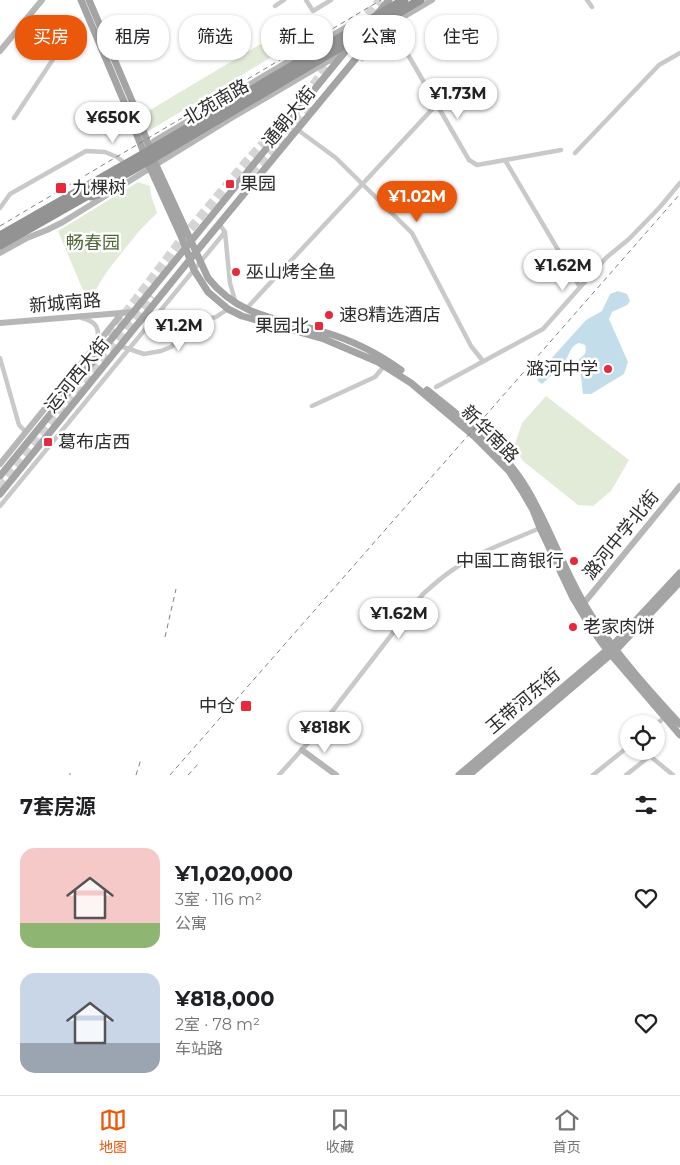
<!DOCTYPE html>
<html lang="zh">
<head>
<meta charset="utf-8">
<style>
	:root { --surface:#fff; --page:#f2f2f2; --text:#202124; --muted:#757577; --line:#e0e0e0; --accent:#ea580c }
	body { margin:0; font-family:Montserrat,"Noto Sans SC",sans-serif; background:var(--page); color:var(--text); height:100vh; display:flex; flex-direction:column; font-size:19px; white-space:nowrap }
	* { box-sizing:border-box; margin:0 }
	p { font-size:16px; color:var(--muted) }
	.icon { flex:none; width:28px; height:28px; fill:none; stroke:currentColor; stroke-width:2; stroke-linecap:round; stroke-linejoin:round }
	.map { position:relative; height:775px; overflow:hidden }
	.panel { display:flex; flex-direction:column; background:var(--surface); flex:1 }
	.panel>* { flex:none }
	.top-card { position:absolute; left:15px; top:15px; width:650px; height:45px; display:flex; gap:10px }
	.tools { position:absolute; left:620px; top:715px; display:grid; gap:10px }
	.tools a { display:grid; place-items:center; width:45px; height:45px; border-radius:50%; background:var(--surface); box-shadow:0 1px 4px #0004; font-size:25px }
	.price { position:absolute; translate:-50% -42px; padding:0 11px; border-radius:18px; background:#fff; color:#222; font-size:16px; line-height:32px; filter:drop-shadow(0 1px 2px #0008) }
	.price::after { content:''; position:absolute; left:50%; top:30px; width:15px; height:11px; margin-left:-8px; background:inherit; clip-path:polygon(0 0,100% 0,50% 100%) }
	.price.selected { background:var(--accent); color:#fff }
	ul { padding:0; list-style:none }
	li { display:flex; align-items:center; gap:15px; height:125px; padding:0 20px }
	li span { display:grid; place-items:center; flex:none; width:140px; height:100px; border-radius:15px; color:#555 }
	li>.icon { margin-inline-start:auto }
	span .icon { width:60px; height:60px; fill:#fffc; stroke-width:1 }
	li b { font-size:21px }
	h2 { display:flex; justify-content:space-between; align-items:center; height:60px; padding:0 20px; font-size:21px }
	.tag { padding:0 18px; border-radius:20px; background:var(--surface); box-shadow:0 1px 4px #0004; font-size:18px; line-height:45px }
	.tag.selected { background:var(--accent); color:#fff }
	.dock { display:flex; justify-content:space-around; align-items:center; height:70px; border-top:1px solid var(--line); background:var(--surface); font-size:14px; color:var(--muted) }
	.dock a { display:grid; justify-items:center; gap:2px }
	.dock .selected { color:var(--accent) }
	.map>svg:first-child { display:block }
	.green { fill:#e2ead8 }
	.water { fill:#c3ddeb }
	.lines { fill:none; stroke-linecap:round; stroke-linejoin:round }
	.highway-tunnel { stroke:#d5d5d5; stroke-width:9; stroke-dasharray:9 4.5; stroke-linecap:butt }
	.street { stroke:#c9c9c9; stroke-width:4.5 }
	.secondary { stroke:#b6b6b6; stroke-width:6 }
	.primary { stroke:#a4a4a4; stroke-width:7 }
	.highway { stroke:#939393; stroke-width:9 }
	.rail { stroke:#818181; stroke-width:1; stroke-dasharray:5 4; stroke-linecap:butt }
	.poi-dot { fill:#e8283c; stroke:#fff; stroke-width:2 }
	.labels { text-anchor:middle; stroke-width:5; stroke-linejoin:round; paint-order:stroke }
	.street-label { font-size:18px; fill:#2c2c2c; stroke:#fff }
	.poi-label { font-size:18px; fill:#2c2c2c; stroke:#fff; text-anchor:start }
	.park-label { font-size:18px; fill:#506839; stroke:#fff }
</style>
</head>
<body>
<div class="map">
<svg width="680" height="775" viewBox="0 0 680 775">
	<rect width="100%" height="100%" fill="#fff"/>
	<path class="green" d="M 269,39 L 278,53 L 147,132 L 140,116 Z
		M 138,182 L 150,186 L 151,195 L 157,213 L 140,230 L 108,270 L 88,302 L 58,231 Z
		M 546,396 L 629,460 L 611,491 L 593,506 L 578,505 L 523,461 L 514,447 L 522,423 Z"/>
	<path class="water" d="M 618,291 L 627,294 L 630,301 L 627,305 L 612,312 L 609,319 L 628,362 L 624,374 L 591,394 L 583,394 L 579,359 C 585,355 587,352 585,345 L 579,343 C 570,346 570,354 565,361 C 558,369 550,377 542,384 L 538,381 L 537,376 L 541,370 L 586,320 L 602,311 L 610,294 Z"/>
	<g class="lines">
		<path class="highway-tunnel" d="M 359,25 L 380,0
			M 359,59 L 393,23
			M 250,173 L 313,106
			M 84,368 L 185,235 L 247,161 L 299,104 L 336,55
			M 0,488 L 110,350 L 151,295"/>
		<path class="street" d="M 306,0 L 313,11 L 331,0
			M 587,0 L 592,7
			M 275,6 L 284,0
			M 389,22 L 469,160 L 477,165 L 561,150
			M 14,118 L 73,29
			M 298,130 L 336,158 L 412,233 L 471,346 L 483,361
			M 575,153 L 659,65 L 680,53
			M 505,160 L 580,287
			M 0,208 L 10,194 L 86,151 L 105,152 L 117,157 L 126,164
			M 220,225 L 225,232 L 230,283 L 236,304
			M 246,309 L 437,104
			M 82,318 C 97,322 100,328 97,343
			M 120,346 L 144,354 L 161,351 L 171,347 L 199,321 L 216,317 L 228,309
			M 0,358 L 19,425 L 26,432
			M 436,387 L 543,329 L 607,257 L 629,239 L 660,207 L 680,183
			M 312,406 L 375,377 L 385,365
			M 0,506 L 225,232
			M 656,724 L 664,718
			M 279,775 L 307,744 L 423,594 C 433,585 443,576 454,569 C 479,551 511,541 540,528
			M 593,775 L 629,746
			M 626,775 L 650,756 L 673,775"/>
		<path class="secondary" d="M 0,51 L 42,0
			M 151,150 L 154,141 L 355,22 L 370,18
			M 0,253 L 27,238 L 47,230 L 63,222 L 233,117 L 432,0
			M 0,323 L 133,312
			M 0,464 L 122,313
			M 584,603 L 680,486
			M 302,750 L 336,775"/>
		<path class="primary" d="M 81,0 L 125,104 L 147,161 L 181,236 L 194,270 L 208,292 L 228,309 L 242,316 L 324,339 L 378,362 L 411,383 L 474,436 L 509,471 L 522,491 L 533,510 L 540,528 L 573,598 L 593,631 L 607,650 L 680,735
			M 89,0 L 132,101 L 156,165 L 208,278 C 239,317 279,319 324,332 C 351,340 379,354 401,370
			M 378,13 L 389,0
			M 427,390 C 463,419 503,448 527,489 C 551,529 565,575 591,615 C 616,654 648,690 680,724
			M 0,476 L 353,42
			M 0,494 L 196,252 L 386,22
			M 459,775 L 613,645 L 680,573
			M 469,775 L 616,650 L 680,582"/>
		<path class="highway" d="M 91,196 L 113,190
			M 0,236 L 144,154 L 404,0
			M 0,245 L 153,158 L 420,0"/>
		<path class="rail" d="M 0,226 L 381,0
			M 165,637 L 176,589
			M 70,773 L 70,775
			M 136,775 L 141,759
			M 170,775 L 680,194
			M 188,775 L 200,762"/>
	</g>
	<g class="poi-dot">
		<rect x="225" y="179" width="10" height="10" rx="2.5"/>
		<rect x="55" y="182" width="12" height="12" rx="2.5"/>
		<circle cx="236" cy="272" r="5"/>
		<circle cx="329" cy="315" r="5"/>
		<rect x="314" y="321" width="10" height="10" rx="2.5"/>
		<circle cx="608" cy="369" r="5"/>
		<rect x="43" y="437" width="10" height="10" rx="2.5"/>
		<circle cx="574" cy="561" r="5"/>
		<circle cx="573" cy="627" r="5"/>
		<rect x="240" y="700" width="12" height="12" rx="2.5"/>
	</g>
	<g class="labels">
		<g class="street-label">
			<text transform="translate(216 102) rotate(-30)" y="6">北苑南路</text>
			<text transform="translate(289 117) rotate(-51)" y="6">通朝大街</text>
			<text transform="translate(65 303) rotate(-5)" y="6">新城南路</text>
			<text transform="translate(77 375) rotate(-51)" y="6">运河西大街</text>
			<text transform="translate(490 434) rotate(45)" y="6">新华南路</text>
			<text transform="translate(621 535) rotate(-51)" y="6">潞河中学北街</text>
			<text transform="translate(523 701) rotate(-40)" y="6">玉带河东街</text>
		</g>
		<g class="poi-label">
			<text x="240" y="190">果园</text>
			<text x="72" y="194">九棵树</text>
			<text x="246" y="278">巫山烤全鱼</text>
			<text x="339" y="321">速8精选酒店</text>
			<text x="309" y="332" text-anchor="end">果园北</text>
			<text x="598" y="375" text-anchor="end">潞河中学</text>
			<text x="58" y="448">葛布店西</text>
			<text x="564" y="567" text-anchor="end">中国工商银行</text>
			<text x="583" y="633">老家肉饼</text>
			<text x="235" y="712" text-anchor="end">中仓</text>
		</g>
		<g class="park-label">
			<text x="93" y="249">畅春园</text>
		</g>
	</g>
</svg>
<div class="tools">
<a><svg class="icon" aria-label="locate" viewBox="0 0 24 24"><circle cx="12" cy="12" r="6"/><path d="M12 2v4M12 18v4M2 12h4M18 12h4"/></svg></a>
</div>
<b class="price" style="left:458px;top:120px">¥1.73M</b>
<b class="price" style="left:113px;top:144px">¥650K</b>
<b class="price selected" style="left:417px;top:223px">¥1.02M</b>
<b class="price" style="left:563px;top:292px">¥1.62M</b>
<b class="price" style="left:179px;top:352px">¥1.2M</b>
<b class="price" style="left:399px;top:640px">¥1.62M</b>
<b class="price" style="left:325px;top:754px">¥818K</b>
<div class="top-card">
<a class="tag selected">买房</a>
<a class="tag">租房</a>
<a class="tag">筛选</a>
<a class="tag">新上</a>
<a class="tag">公寓</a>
<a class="tag">住宅</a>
</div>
</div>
<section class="panel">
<h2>7套房源<svg class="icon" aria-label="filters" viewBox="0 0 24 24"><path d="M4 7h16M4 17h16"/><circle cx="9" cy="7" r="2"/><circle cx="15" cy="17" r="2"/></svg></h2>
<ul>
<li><span style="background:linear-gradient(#f6c9c9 75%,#8fb573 0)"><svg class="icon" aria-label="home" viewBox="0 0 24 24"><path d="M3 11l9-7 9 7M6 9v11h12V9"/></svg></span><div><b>¥1,020,000</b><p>3室 · 116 m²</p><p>公寓</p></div><svg class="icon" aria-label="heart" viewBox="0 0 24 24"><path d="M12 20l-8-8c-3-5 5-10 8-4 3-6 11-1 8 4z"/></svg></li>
<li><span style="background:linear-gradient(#c9d6e8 70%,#9aa5b1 0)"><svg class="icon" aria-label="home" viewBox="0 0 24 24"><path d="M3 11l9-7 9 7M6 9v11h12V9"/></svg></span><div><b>¥818,000</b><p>2室 · 78 m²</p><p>车站路</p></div><svg class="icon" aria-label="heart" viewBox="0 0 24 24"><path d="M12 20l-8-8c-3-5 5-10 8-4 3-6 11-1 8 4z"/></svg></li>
</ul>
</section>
<nav class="dock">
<a class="selected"><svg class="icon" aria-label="map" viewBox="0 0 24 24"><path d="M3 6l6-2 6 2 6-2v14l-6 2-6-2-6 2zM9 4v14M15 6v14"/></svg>地图</a>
<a><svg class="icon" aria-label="saved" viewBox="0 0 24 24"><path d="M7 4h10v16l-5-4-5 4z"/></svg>收藏</a>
<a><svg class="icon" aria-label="home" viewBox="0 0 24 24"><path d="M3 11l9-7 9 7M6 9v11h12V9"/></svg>首页</a>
</nav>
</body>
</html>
